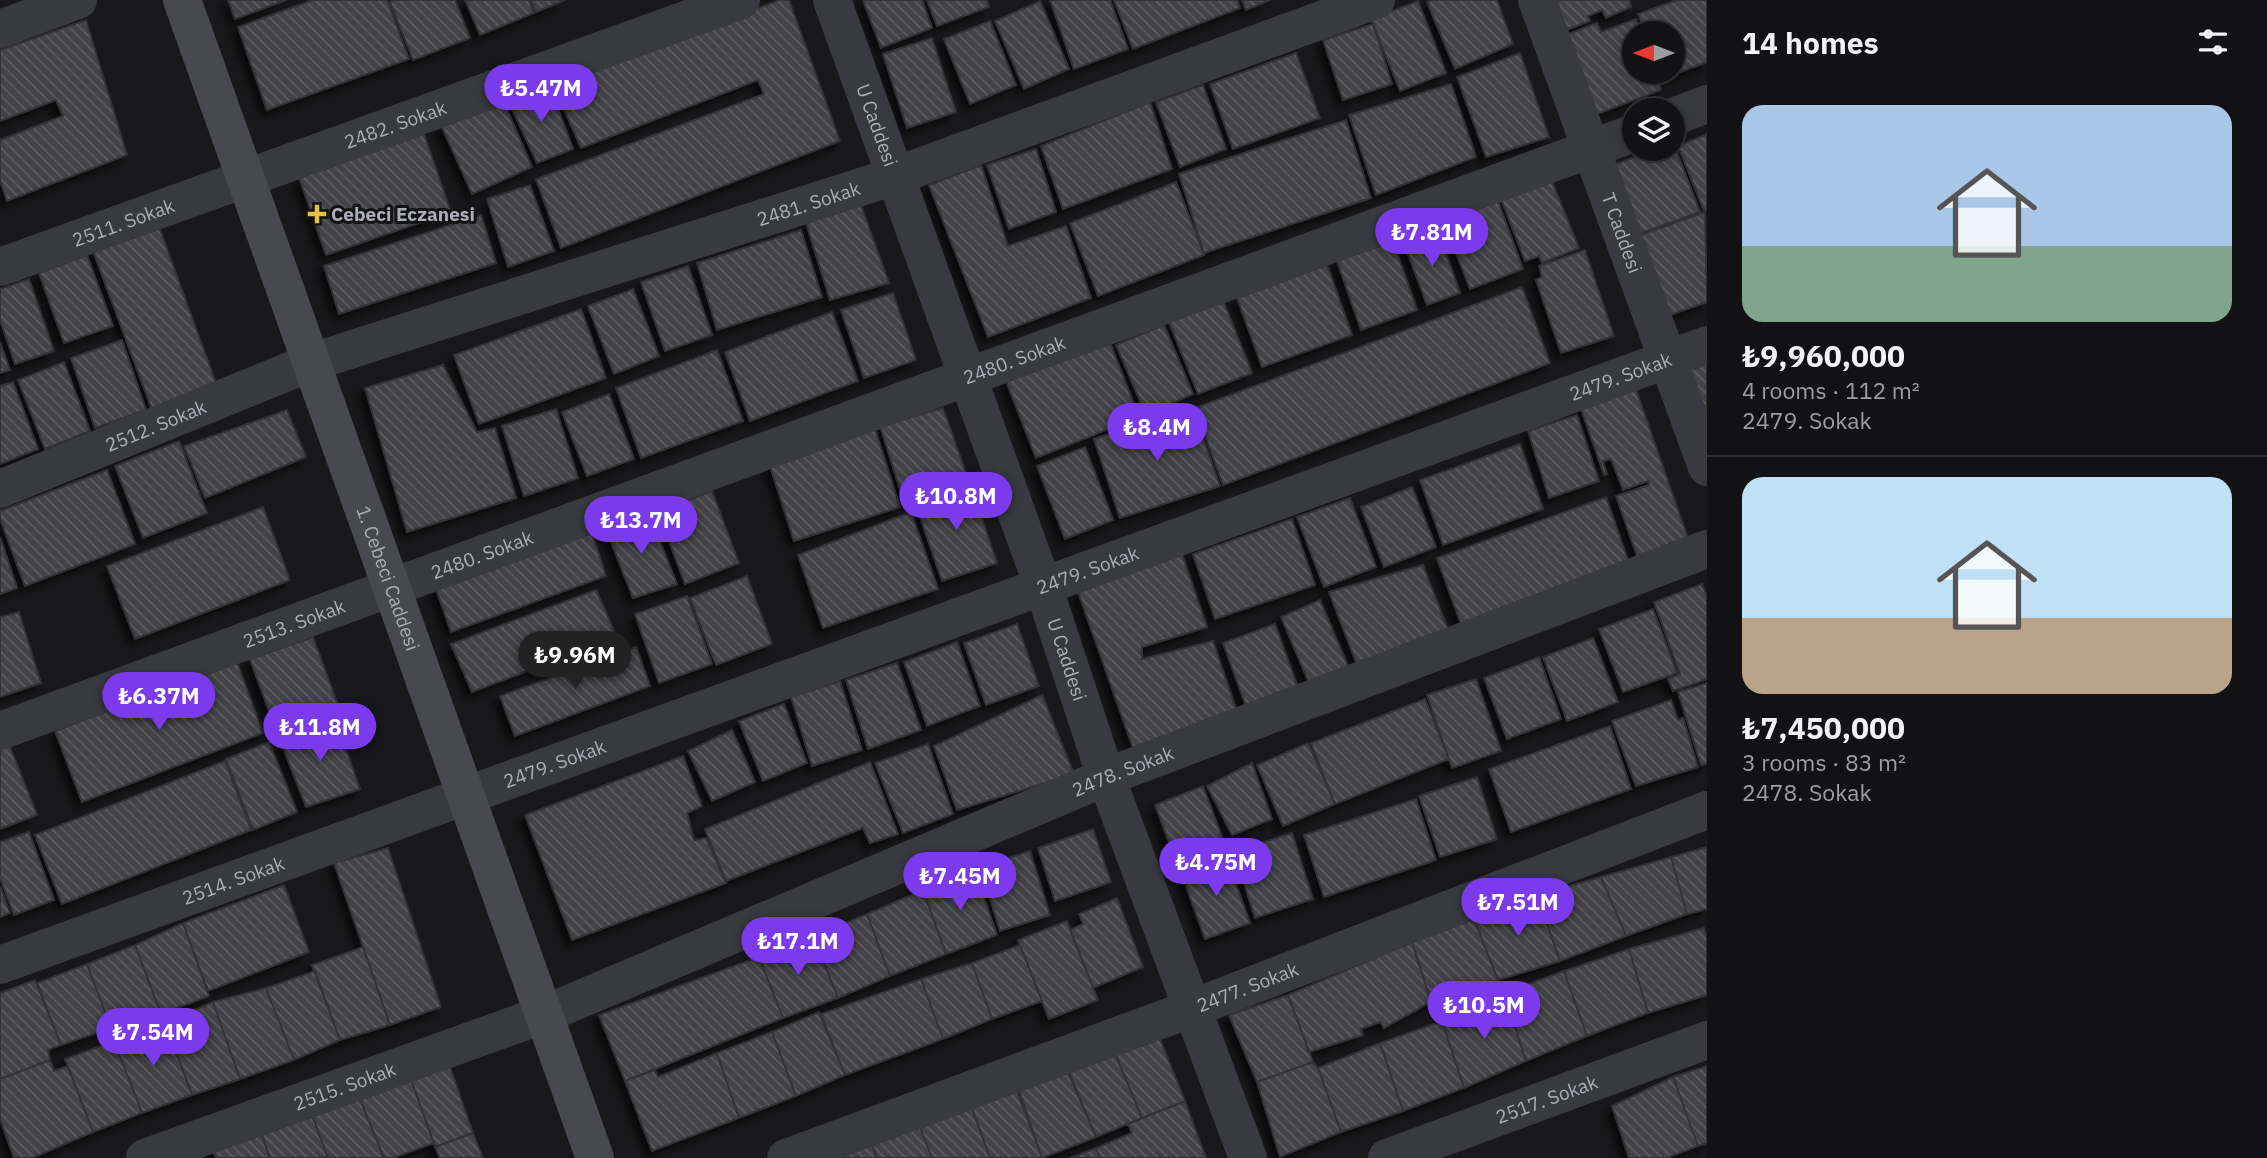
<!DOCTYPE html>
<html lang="en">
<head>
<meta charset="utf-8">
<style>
	:root { --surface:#121214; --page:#1b1b1d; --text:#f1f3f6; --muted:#9c9ea0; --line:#313234; --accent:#7c3aed }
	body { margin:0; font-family:"IBM Plex Sans",sans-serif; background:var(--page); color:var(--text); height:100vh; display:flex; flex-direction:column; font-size:26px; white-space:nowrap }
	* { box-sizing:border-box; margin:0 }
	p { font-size:23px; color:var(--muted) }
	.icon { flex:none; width:38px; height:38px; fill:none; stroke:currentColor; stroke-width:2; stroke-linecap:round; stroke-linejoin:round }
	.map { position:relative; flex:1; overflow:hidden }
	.sheet { display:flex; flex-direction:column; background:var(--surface); width:560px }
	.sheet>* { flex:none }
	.needle { width:46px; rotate:270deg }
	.buttons { position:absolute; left:1622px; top:21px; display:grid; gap:14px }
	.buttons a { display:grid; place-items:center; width:63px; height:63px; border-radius:50%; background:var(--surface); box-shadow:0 4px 18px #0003,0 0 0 2px var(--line); font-size:35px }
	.price { position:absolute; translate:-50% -60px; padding:0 16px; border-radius:24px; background:var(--accent); color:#fff; font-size:23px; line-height:46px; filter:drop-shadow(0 2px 4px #0008) }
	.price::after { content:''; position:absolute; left:50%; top:42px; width:21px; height:16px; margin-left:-10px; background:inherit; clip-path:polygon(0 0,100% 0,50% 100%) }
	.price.current { background:#222; color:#fff }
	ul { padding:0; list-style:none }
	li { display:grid; align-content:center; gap:14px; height:371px; padding:0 35px }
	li+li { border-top:2px solid var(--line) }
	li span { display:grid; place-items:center; height:217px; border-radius:21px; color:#555 }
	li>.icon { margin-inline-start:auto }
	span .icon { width:126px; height:126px; fill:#fffc; stroke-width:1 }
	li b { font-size:30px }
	h2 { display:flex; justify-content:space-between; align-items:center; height:84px; padding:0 35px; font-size:30px }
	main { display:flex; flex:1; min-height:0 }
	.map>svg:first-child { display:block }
	.building { fill:url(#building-back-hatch); stroke:#333236; stroke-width:2; filter:url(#shadow) }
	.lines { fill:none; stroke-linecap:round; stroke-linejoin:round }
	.minor { stroke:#393a3f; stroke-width:38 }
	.secondary { stroke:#48484f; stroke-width:38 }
	.poi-dot { fill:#e6c244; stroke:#131315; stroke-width:2.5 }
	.labels { text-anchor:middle; stroke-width:6; stroke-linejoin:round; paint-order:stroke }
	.street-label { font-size:19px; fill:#abaeb9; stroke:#131315 }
	.poi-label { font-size:19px; font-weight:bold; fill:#abaeb9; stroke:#131315; text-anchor:start }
</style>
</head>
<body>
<main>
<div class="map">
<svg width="1707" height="1158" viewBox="0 0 1707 1158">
	<defs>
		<pattern id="building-back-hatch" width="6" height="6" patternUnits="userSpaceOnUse" patternTransform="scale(1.75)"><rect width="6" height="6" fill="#434347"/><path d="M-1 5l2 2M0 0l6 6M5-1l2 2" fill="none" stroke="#5b5c5f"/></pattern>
		<filter id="shadow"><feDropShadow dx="-6" dy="6" stdDeviation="3.5" flood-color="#0009"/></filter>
	</defs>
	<rect width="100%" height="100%" fill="#18181a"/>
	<path class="building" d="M 228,0 L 286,0 L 235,19 Z
		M 313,0 L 387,0 L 409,59 L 267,110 L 238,27 Z
		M 394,0 L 455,0 L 470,38 L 413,60 L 390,2 Z
		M 465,0 L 529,0 L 534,13 L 480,35 Z
		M 531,0 L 565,0 L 536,12 Z
		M 780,0 L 789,0 L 840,141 L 561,248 L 536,179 L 764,94 L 758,80 L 581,148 L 553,84 Z
		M 863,0 L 922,0 L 932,28 L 881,48 Z
		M 927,0 L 987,0 L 989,7 L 937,26 Z
		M 1050,0 L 1110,0 L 1128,49 L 1074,69 Z
		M 1114,0 L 1237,0 L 1240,8 L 1133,49 Z
		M 1242,0 L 1270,0 L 1246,10 Z
		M 1433,0 L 1497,0 L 1513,44 L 1455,69 L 1427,2 Z
		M 1553,0 L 1629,0 L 1631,7 L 1606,18 L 1602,10 L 1588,16 L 1590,21 L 1566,30 Z
		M 1677,0 L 1707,0 L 1707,62 L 1662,79 L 1660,72 L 1673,72 L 1673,33 L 1645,33 L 1638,14 Z
		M 1040,1 L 1069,69 L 1024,89 L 995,21 Z
		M 1418,1 L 1446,73 L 1400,91 L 1371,19 Z
		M 1636,19 L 1641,33 L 1634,33 L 1634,72 L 1655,72 L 1661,90 L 1592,116 L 1563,36 L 1597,23 L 1601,32 Z
		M 86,20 L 127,155 L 7,201 L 0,180 L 0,140 L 63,116 L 56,100 L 0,121 L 0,50 Z
		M 990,21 L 1016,85 L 970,104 L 944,39 Z
		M 1373,24 L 1392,84 L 1343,100 L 1323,40 Z
		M 932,38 L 956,112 L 907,128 L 883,54 Z
		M 1296,53 L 1320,118 L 1233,149 L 1210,84 Z
		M 1520,53 L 1549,137 L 1486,157 L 1457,77 Z
		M 1451,84 L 1476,157 L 1376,195 L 1349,115 Z
		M 549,85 L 573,149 L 537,163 L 508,100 Z
		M 1203,85 L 1226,149 L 1180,167 L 1156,102 Z
		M 502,98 L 532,167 L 472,194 L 441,125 Z
		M 1150,102 L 1172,169 L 1063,209 L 1041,146 Z
		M 1346,120 L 1371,198 L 1204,253 L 1179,174 Z
		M 424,134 L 451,212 L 326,255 L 299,177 Z
		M 1707,134 L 1707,210 L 1704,211 L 1678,146 Z
		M 1673,142 L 1700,212 L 1633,236 L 1608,167 L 1656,149 L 1673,149 Z
		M 1036,149 L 1056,212 L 1009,229 L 987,165 Z
		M 981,165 L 1008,246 L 1066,226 L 1091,298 L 988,337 L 929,185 Z
		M 1551,179 L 1579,248 L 1542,263 L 1539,256 L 1525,261 L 1501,199 Z
		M 1176,182 L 1204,255 L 1098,296 L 1070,223 Z
		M 530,185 L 554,251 L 508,267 L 487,199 Z
		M 1498,201 L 1523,269 L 1470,289 L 1444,222 Z
		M 861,205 L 889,283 L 830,300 L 806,223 Z
		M 1705,212 L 1707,302 L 1667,316 L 1638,236 Z
		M 481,215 L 496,263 L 339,314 L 324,266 Z
		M 158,224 L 217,386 L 152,410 L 92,248 Z
		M 801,230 L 822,297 L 717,330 L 697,263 Z
		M 1438,231 L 1460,293 L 1427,305 L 1404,243 Z
		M 1393,241 L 1417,310 L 1361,330 L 1337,261 Z
		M 1585,250 L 1614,336 L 1561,353 L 1536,280 L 1542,277 L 1539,266 Z
		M 87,255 L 113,326 L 64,343 L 39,273 Z
		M 1327,265 L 1352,335 L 1262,367 L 1237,298 Z
		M 688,266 L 712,335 L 665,351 L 641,282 Z
		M 29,279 L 54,351 L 15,364 L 0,320 L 0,289 Z
		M 1522,287 L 1550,363 L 1223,485 L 1195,408 Z
		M 633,289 L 659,356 L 614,374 L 588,306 Z
		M 893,293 L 916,360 L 864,378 L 841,310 Z
		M 1223,300 L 1252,373 L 1198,394 L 1169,322 Z
		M 581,309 L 606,378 L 479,424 L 454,355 Z
		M 832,312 L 858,381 L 750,421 L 725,352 Z
		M 1164,325 L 1193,394 L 1146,415 L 1116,345 Z
		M 122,340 L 146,410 L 95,428 L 71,358 Z
		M 1109,340 L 1139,417 L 1036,458 L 1006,381 Z
		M 0,342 L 10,370 L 0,373 Z
		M 717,350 L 743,421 L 641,458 L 616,388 Z
		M 1707,355 L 1707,429 L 1683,364 Z
		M 64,362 L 90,431 L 45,449 L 18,380 Z
		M 443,365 L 477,432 L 495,428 L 516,498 L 407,532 L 365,388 Z
		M 1633,381 L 1688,538 L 1637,556 L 1616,496 L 1649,485 L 1648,481 L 1623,490 L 1611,459 L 1603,461 L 1607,474 L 1604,475 L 1578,400 Z
		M 13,382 L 38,449 L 0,464 L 0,386 Z
		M 609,394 L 634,459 L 587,476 L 562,412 Z
		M 1192,407 L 1220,486 L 1120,518 L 1094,439 Z
		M 943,408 L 968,479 L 904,502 L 880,426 Z
		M 556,409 L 578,478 L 524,496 L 502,426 Z
		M 287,410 L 306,457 L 205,498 L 184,446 Z
		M 1577,415 L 1599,481 L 1549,498 L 1528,431 Z
		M 875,429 L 900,507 L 794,541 L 769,463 Z
		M 179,441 L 207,513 L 143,538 L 115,466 Z
		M 1520,444 L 1543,509 L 1443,545 L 1420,480 Z
		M 1085,447 L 1113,520 L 1065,539 L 1037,466 Z
		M 107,470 L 135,544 L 25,586 L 0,519 L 0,511 Z
		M 970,483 L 997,563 L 942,581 L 915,502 Z
		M 1412,487 L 1436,547 L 1384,567 L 1361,507 Z
		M 712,491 L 739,563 L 685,584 L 658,512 Z
		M 1606,497 L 1630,566 L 1462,627 L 1437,558 Z
		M 1350,498 L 1376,567 L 1324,587 L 1297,517 Z
		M 263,507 L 290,580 L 135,639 L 107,566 Z
		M 911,512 L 938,589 L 823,628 L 798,555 Z
		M 649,514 L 677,584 L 633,598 L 606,529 Z
		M 1292,519 L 1315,585 L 1215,619 L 1193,554 Z
		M 592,533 L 606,576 L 451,632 L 435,586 Z
		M 0,537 L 17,588 L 0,594 Z
		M 1182,554 L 1207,627 L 1142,647 L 1142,659 L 1213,641 L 1238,715 L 1134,751 L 1078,592 Z
		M 1423,565 L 1449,632 L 1359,670 L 1329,592 Z
		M 747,576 L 772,644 L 716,665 L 690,598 Z
		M 1702,584 L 1707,596 L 1707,679 L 1673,691 L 1668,679 L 1680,674 L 1654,602 Z
		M 596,590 L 617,637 L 472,692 L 451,644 Z
		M 687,596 L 712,664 L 659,683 L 635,614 Z
		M 1320,600 L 1351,673 L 1312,690 L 1281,617 Z
		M 1653,609 L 1677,673 L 1623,692 L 1599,629 Z
		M 19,612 L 41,683 L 0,697 L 0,617 Z
		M 1017,624 L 1039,686 L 986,705 L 964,643 Z
		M 1275,624 L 1300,693 L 1248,712 L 1223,643 Z
		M 313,637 L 338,705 L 275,728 L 250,659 Z
		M 1593,638 L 1618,702 L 1567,721 L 1543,657 Z
		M 957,642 L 980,706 L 927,726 L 904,662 Z
		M 636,647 L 650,686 L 515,736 L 500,696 Z
		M 1539,657 L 1561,719 L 1507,739 L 1484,678 Z
		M 237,662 L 263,733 L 82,802 L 55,731 Z
		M 897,663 L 921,730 L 868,749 L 846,680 Z
		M 1476,679 L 1501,751 L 1452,768 L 1427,695 Z
		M 840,681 L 862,750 L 812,766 L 791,697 Z
		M 1707,683 L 1707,764 L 1701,765 L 1678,692 Z
		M 1042,695 L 1074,774 L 957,810 L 934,746 Z
		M 1425,699 L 1449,759 L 1335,804 L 1311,743 Z
		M 1671,700 L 1678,720 L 1683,718 L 1698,767 L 1636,786 L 1612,721 Z
		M 784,704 L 807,763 L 763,781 L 739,721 Z
		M 336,720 L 360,789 L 306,807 L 279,737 Z
		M 1610,726 L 1631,789 L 1511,832 L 1489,769 Z
		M 732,730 L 755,782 L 712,801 L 688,751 Z
		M 7,739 L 37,815 L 0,829 L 0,742 Z
		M 269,742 L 297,812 L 253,830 L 226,759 Z
		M 1308,743 L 1335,804 L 1283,826 L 1257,765 Z
		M 928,744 L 953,814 L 903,833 L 875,763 Z
		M 683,756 L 702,806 L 687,813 L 694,840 L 706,838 L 726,883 L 572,940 L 525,815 Z
		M 225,761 L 251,830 L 62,904 L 35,835 Z
		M 870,762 L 898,834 L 870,843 L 863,828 L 726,881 L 705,829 Z
		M 1252,763 L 1272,819 L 1232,835 L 1207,786 Z
		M 1477,777 L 1497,839 L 1440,857 L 1419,796 Z
		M 1203,786 L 1226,848 L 1178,866 L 1155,805 Z
		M 1416,799 L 1436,860 L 1324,897 L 1304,835 Z
		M 1093,829 L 1111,882 L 1055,901 L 1038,848 Z
		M 29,832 L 54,900 L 14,915 L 0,878 L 0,842 Z
		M 1292,833 L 1313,899 L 1255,918 L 1234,852 Z
		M 1707,847 L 1707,909 L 1687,914 L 1671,857 Z
		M 388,848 L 441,1007 L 390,1025 L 334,863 Z
		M 1030,851 L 1050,915 L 1000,931 L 980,867 Z
		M 1226,856 L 1250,923 L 1205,939 L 1181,872 Z
		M 1671,857 L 1687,914 L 1626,936 L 1601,877 Z
		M 974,869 L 997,935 L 946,954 L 923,890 Z
		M 1601,877 L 1626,936 L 1560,961 L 1537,895 Z
		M 284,885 L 309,952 L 208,991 L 183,923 Z
		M 0,886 L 10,913 L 0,917 Z
		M 923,890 L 946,954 L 890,976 L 867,914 Z
		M 1537,895 L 1560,961 L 1498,980 L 1474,919 Z
		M 1117,898 L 1143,967 L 1093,988 L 1070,930 L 1083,924 L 1079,914 Z
		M 867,914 L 890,976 L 838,998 L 813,936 Z
		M 1474,919 L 1498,980 L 1431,1002 L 1412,942 Z
		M 1067,921 L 1098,1000 L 1049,1019 L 1018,940 Z
		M 183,923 L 209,996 L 161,1014 L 135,945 Z
		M 1704,928 L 1707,939 L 1707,995 L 1648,1013 L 1629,949 Z
		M 813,936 L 838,998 L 783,1018 L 759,957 Z
		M 1412,942 L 1431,1002 L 1384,1028 L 1380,1022 L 1361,1029 L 1363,1035 L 1309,1052 L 1288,995 Z
		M 135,945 L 161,1014 L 113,1034 L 87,964 Z
		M 1020,945 L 1042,1001 L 992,1019 L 972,963 Z
		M 363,947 L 390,1025 L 340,1040 L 312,965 Z
		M 1629,949 L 1648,1013 L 1587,1036 L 1564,971 Z
		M 759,957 L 783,1018 L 625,1081 L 599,1015 Z
		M 972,963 L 992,1019 L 943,1039 L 921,979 Z
		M 87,964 L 111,1028 L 61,1045 L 37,983 Z
		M 315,971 L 340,1040 L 294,1060 L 266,988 Z
		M 1564,971 L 1587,1036 L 1526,1061 L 1504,993 Z
		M 921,979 L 943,1039 L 845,1075 L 821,1014 Z
		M 35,980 L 61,1045 L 48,1050 L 50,1060 L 0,1079 L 0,993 Z
		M 266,988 L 294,1060 L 240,1079 L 213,1002 Z
		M 1504,993 L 1526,1061 L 1464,1088 L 1442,1021 Z
		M 1288,995 L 1313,1062 L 1257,1082 L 1229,1015 Z
		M 213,1002 L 240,1079 L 192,1095 L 165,1022 Z
		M 819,1012 L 845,1075 L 796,1096 L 772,1032 Z
		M 1442,1021 L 1464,1088 L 1403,1111 L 1380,1043 Z
		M 165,1022 L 192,1095 L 142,1113 L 114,1041 Z
		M 772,1032 L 796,1096 L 739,1118 L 717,1053 Z
		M 1158,1034 L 1185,1101 L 1142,1118 L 1114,1051 Z
		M 114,1041 L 142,1113 L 93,1132 L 65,1059 Z
		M 1380,1043 L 1403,1111 L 1341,1132 L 1318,1068 Z
		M 1114,1051 L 1142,1118 L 1096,1137 L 1066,1065 Z
		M 717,1053 L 739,1118 L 652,1151 L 625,1081 L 655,1070 L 658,1077 Z
		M 50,1060 L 54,1071 L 68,1066 L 93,1132 L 32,1158 L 14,1158 L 0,1119 L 0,1079 Z
		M 448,1061 L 473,1133 L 435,1147 L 409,1074 Z
		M 1313,1062 L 1318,1068 L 1341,1132 L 1280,1157 L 1257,1082 Z
		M 1707,1066 L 1707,1143 L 1698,1146 L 1673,1077 Z
		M 1068,1072 L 1096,1137 L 1042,1158 L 1019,1090 Z
		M 409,1074 L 434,1143 L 393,1158 L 384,1158 L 358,1094 Z
		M 1673,1077 L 1698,1146 L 1667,1158 L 1629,1158 L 1612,1106 Z
		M 1014,1083 L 1042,1158 L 990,1158 L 969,1100 Z
		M 358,1094 L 384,1158 L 328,1158 L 311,1112 Z
		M 969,1100 L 990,1158 L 932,1158 L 916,1117 Z
		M 1185,1101 L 1206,1158 L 1100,1158 L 1096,1148 L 1132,1133 L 1128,1124 Z
		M 311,1112 L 328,1158 L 270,1158 L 260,1130 Z
		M 916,1117 L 932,1158 L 877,1158 L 868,1134 Z
		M 260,1130 L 270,1158 L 216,1158 L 211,1147 Z
		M 473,1133 L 483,1158 L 440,1158 L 435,1147 Z
		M 868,1134 L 877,1158 L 819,1158 Z
		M 1096,1148 L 1100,1158 L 1070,1158 Z"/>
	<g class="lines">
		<g class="minor">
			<path id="s1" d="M 832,0 L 1044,589 L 1106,777 L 1248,1158"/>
			<path id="s2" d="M 1537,0 L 1707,467"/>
			<path d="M 0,29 L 78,0"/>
			<path d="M 1673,117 L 1707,104"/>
			<path id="s3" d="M 0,267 L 741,0"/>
			<path id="s4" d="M 0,489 L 312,362 L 895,176 L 1376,0"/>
			<path id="s5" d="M 0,731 L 1634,133"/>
			<path id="s6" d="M 0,965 L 1707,345"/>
			<path id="s7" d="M 145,1158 L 545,1014 L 1106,777 L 1707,549"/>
			<path id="s8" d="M 786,1158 L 1193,1008 L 1707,810"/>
			<path id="s9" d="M 1387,1158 L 1707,1040"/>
		</g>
		<path class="secondary" id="s10" d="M 182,0 L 595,1158"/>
	</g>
	<path class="poi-dot" d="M313.5 203.5h7v7h7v7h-7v7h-7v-7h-7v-7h7z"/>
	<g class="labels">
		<g class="street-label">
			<text dy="7" stroke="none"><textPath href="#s1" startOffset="133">U Caddesi</textPath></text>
			<text dy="7" stroke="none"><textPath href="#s3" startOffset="420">2482. Sokak</textPath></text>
			<text dy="7" stroke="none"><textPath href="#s4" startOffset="858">2481. Sokak</textPath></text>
			<text dy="7" stroke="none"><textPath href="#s3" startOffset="131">2511. Sokak</textPath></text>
			<text dy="7" stroke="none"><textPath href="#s2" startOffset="248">T Caddesi</textPath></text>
			<text dy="7" stroke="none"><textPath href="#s5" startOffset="1080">2480. Sokak</textPath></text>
			<text dy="7" stroke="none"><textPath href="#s6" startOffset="1724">2479. Sokak</textPath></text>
			<text dy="7" stroke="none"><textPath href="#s4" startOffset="168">2512. Sokak</textPath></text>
			<text dy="7" stroke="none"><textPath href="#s5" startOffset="513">2480. Sokak</textPath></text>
			<text dy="7" stroke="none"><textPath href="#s6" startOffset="1157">2479. Sokak</textPath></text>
			<text dy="7" stroke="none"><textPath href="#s10" startOffset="614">1. Cebeci Caddesi</textPath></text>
			<text dy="7" stroke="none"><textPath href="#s5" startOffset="313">2513. Sokak</textPath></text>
			<text dy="7" stroke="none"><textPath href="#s1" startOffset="700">U Caddesi</textPath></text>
			<text dy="7" stroke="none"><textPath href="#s6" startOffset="590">2479. Sokak</textPath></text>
			<text dy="7" stroke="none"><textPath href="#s7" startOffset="1052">2478. Sokak</textPath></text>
			<text dy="7" stroke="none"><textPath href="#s6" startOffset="248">2514. Sokak</textPath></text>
			<text dy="7" stroke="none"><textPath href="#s8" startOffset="492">2477. Sokak</textPath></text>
			<text dy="7" stroke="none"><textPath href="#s7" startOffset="212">2515. Sokak</textPath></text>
			<text dy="7" stroke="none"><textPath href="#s9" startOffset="170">2517. Sokak</textPath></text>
		</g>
		<g class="poi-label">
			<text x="331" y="221">Cebeci Eczanesi</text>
		</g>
	</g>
</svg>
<div class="buttons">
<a><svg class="needle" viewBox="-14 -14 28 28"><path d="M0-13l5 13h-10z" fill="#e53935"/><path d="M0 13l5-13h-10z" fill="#9c9ea0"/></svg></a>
<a><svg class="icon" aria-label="layers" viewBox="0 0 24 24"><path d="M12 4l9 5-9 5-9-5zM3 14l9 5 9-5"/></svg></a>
</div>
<b class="price" style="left:541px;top:124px">₺5.47M</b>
<b class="price" style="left:1432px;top:268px">₺7.81M</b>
<b class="price" style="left:1157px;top:463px">₺8.4M</b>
<b class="price" style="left:956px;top:532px">₺10.8M</b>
<b class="price" style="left:641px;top:556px">₺13.7M</b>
<b class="price current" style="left:575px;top:691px">₺9.96M</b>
<b class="price" style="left:159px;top:732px">₺6.37M</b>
<b class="price" style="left:320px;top:763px">₺11.8M</b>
<b class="price" style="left:1216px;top:898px">₺4.75M</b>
<b class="price" style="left:960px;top:912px">₺7.45M</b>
<b class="price" style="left:1518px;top:938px">₺7.51M</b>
<b class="price" style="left:798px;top:977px">₺17.1M</b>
<b class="price" style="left:1484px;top:1041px">₺10.5M</b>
<b class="price" style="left:153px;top:1068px">₺7.54M</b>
</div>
<section class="sheet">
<h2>14 homes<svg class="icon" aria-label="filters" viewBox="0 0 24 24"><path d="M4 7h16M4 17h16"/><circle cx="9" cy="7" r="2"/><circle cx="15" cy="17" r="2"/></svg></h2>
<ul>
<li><span style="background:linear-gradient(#a9c7e8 65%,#7fa58c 0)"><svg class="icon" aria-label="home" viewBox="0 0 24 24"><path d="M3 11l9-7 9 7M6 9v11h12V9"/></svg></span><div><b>₺9,960,000</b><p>4 rooms · 112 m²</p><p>2479. Sokak</p></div></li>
<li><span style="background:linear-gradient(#bfe0f5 65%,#b9a48a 0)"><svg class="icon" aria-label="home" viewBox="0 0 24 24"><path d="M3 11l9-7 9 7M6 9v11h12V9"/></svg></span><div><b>₺7,450,000</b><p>3 rooms · 83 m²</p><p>2478. Sokak</p></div></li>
</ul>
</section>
</main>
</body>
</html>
